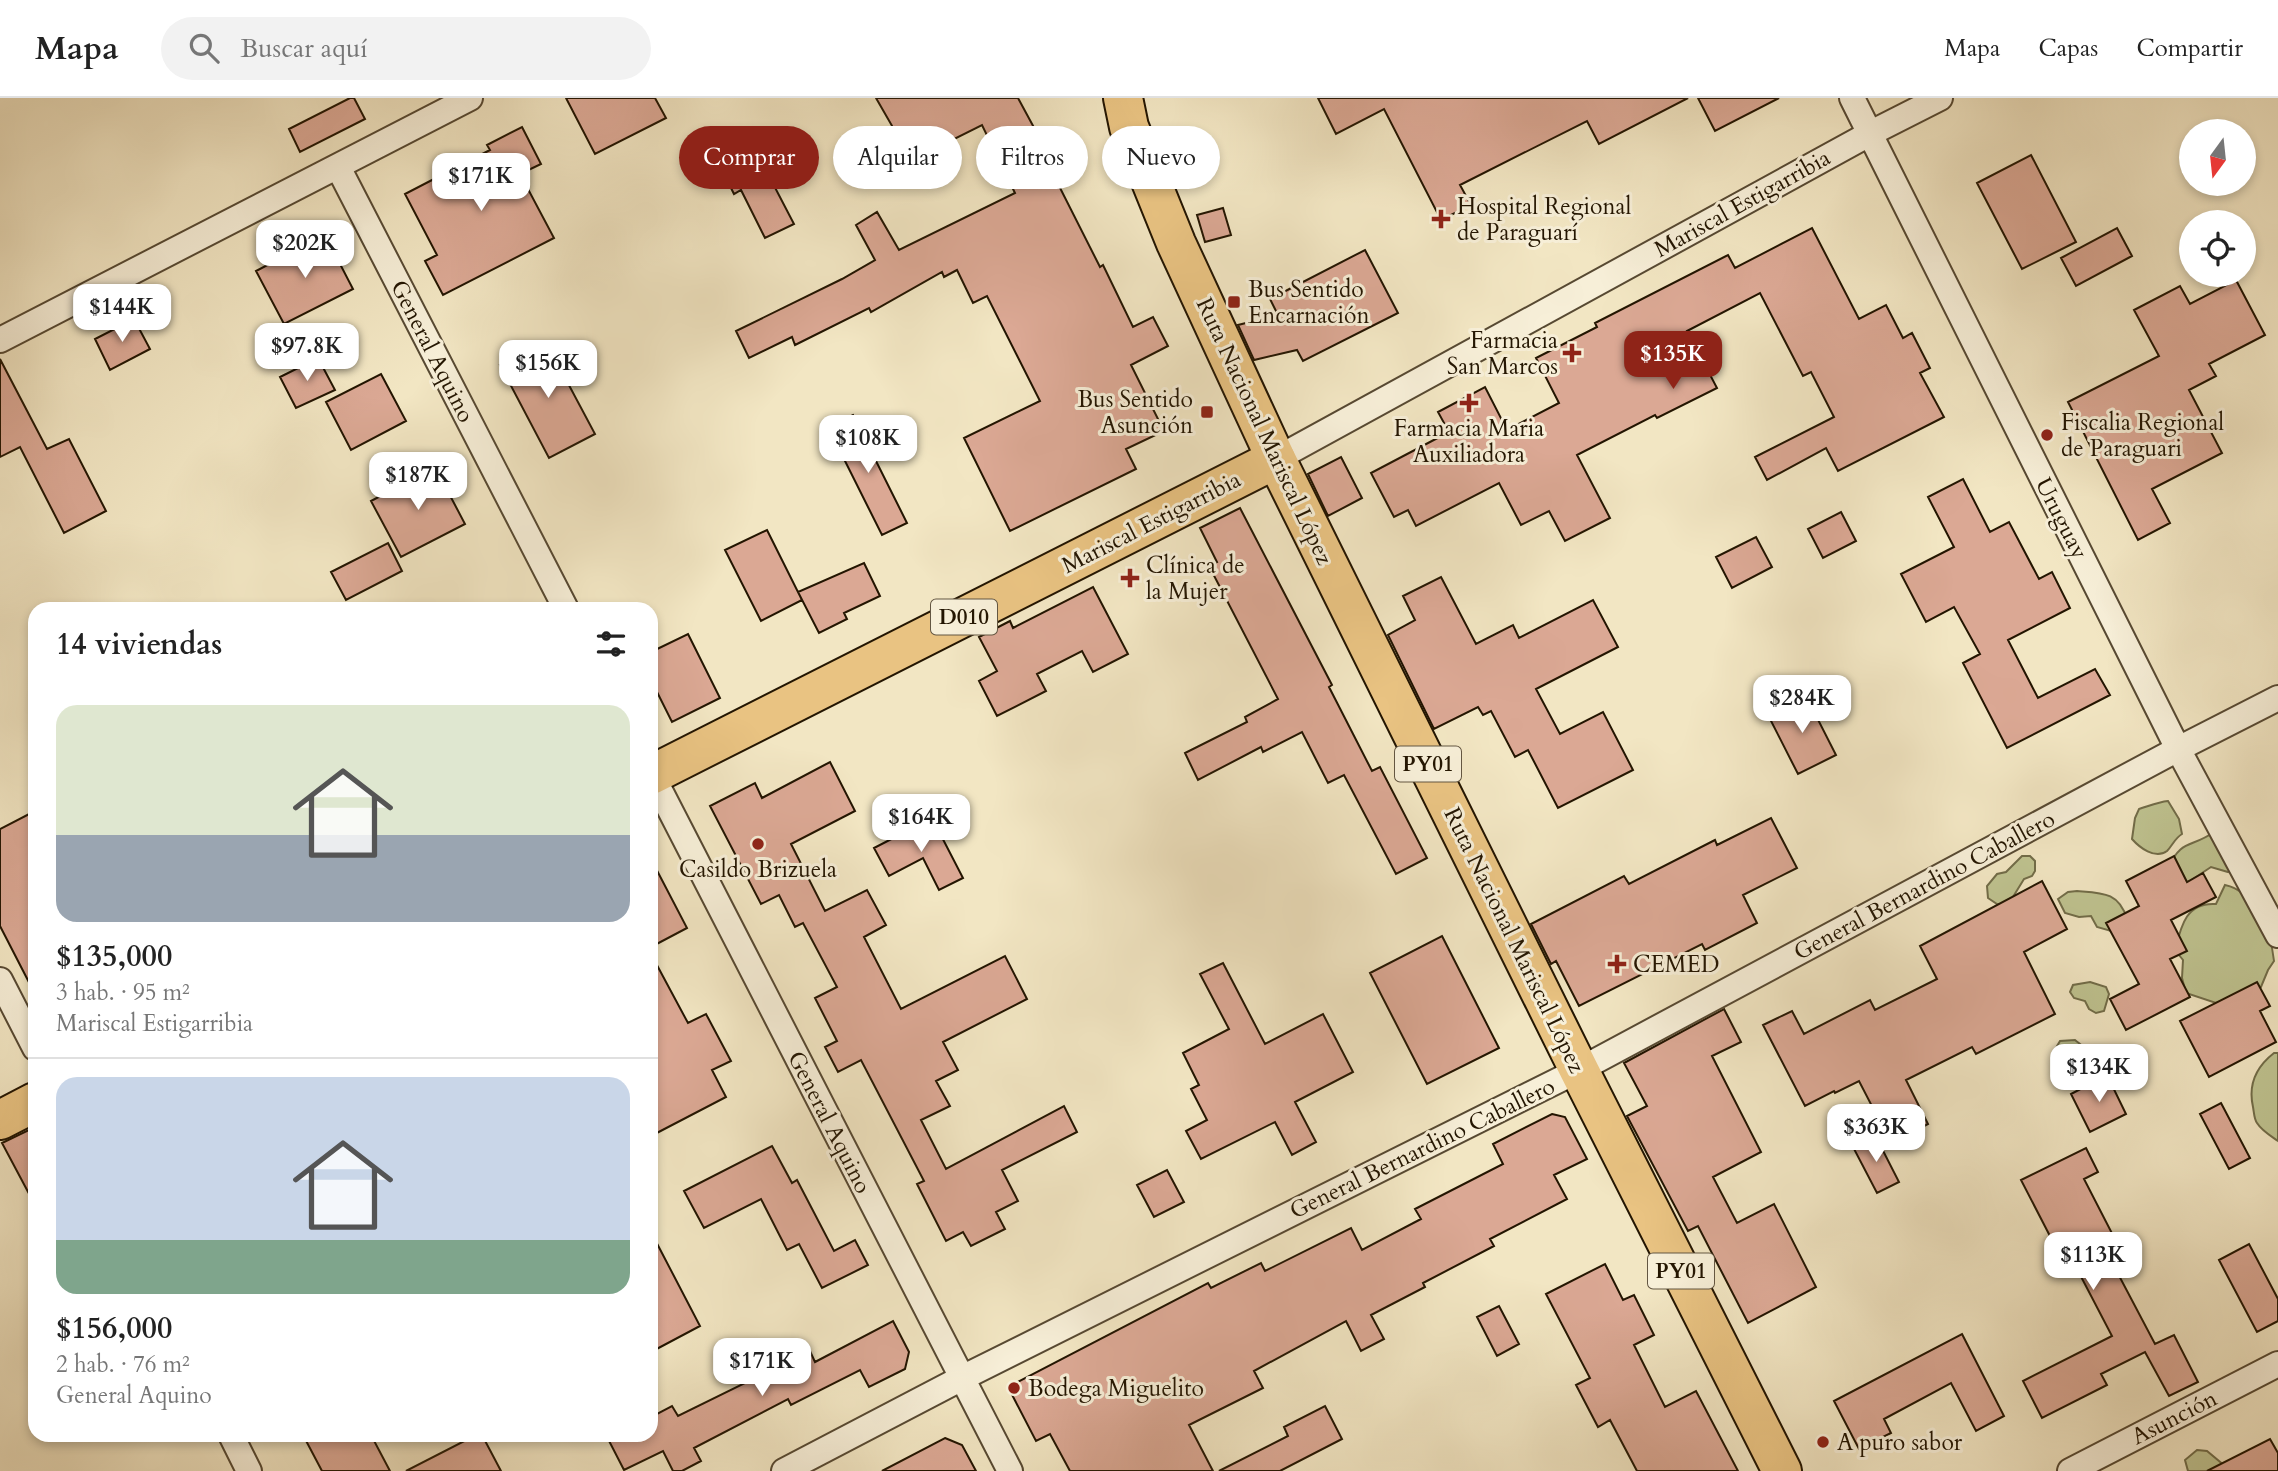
<!DOCTYPE html>
<html lang="es">
<head>
<meta charset="utf-8">
<style>
	:root { --surface:#fff; --page:#f2f2f2; --text:#222; --muted:#767676; --line:#e0e0e0; --accent:#8f2418 }
	body { margin:0; font-family:Cardo,serif; background:var(--page); color:var(--text); height:100vh; display:flex; flex-direction:column; font-size:26px; white-space:nowrap }
	* { box-sizing:border-box; margin:0 }
	p { font-size:23px; color:var(--muted) }
	.icon { flex:none; width:38px; height:38px; fill:none; stroke:currentColor; stroke-width:2; stroke-linecap:round; stroke-linejoin:round }
	.map { position:relative; flex:1; overflow:hidden }
	.side { position:absolute; left:28px; top:504px; width:630px; height:840px; display:flex; flex-direction:column; background:var(--surface); border-radius:21px; box-shadow:0 4px 10px #0003 }
	.side>* { flex:none }
	.guide { position:absolute; left:679px; top:28px; width:665px; height:63px; display:flex; gap:14px }
	.needle { width:46px; rotate:195deg }
	.fabs { position:absolute; left:2179px; top:21px; display:grid; gap:14px }
	.fabs a { display:grid; place-items:center; width:77px; height:77px; border-radius:50%; background:var(--surface); box-shadow:0 4px 10px #0003; font-size:35px }
	.price { position:absolute; translate:-50% -60px; padding:0 16px; border-radius:14px; background:#fff; color:#222; font-size:23px; line-height:46px; filter:drop-shadow(0 2px 4px #0008) }
	.price::after { content:''; position:absolute; left:50%; top:42px; width:21px; height:16px; margin-left:-10px; background:inherit; clip-path:polygon(0 0,100% 0,50% 100%) }
	.price.current { background:var(--accent); color:#fff }
	ul { padding:0; list-style:none }
	li { display:grid; align-content:center; gap:14px; height:371px; padding:0 28px }
	li+li { border-top:2px solid var(--line) }
	li span { display:grid; place-items:center; height:217px; border-radius:21px; color:#555 }
	li>.icon { margin-inline-start:auto }
	span .icon { width:126px; height:126px; fill:#fffc; stroke-width:1 }
	li b { font-size:30px }
	h2 { display:flex; justify-content:space-between; align-items:center; height:84px; padding:0 28px; font-size:30px }
	.pill { padding:0 24px; border-radius:32px; background:var(--surface); box-shadow:0 4px 10px #0003; font-size:24px; line-height:63px }
	.pill.current { background:var(--accent); color:#fff }
	header { display:flex; align-items:center; gap:42px; box-sizing:border-box; height:98px; padding:0 35px; background:var(--surface); border-bottom:2px solid var(--line) }
	header strong { font-size:33px }
	nav { display:flex; gap:38px; margin-inline-start:auto; font-size:24px }
	.search { width:490px; height:63px; background:var(--page); display:flex; align-items:center; gap:18px; box-sizing:border-box; padding:0 24px; border-radius:38px; color:var(--muted); font-size:26px }
	.map>svg:first-child { display:block }
	.green { fill:#bfc390; stroke:#716c48; stroke-width:2 }
	.building { fill:#dba894; stroke:#231501; stroke-width:2 }
	.lines { fill:none; stroke-linecap:round; stroke-linejoin:round }
	.street-casing { stroke:#574932; stroke-width:28 }
	.primary-casing { stroke:#231501; stroke-width:42 }
	.highway-casing { stroke:#231501; stroke-width:42 }
	.street { stroke:#f7efd8; stroke-width:24 }
	.primary { stroke:#e9c382; stroke-width:38 }
	.highway { stroke:#e9c382; stroke-width:38 }
	.poi-dot { fill:#8f2418; stroke:#f7efd8; stroke-width:2.5 }
	.labels { text-anchor:middle; stroke-width:6; stroke-linejoin:round; paint-order:stroke }
	.shield { fill:#f7efd8; stroke:#635642; stroke-width:2 }
	.shield-label { font-size:21px; font-weight:bold; fill:#231501 }
	.street-label { font-size:23px; fill:#231501; stroke:#f7efd8 }
	.poi-label { font-size:23px; fill:#231501; stroke:#f7efd8; text-anchor:start }
</style>
</head>
<body>
<header>
<strong>Mapa</strong>
<div class="search"><svg class="icon" aria-label="search" viewBox="0 0 24 24"><circle cx="10" cy="10" r="6"/><path d="M15 15l6 6"/></svg>Buscar aquí</div>
<nav><a>Mapa</a><a>Capas</a><a>Compartir</a></nav>
</header>
<div class="map">
<svg width="2278" height="1373" viewBox="0 0 2278 1373">
	<rect width="100%" height="100%" fill="#f2e6c3"/>
	<filter id="stains"><feTurbulence type="fractalNoise" baseFrequency=".00286" numOctaves="4"/><feColorMatrix values="0 0 0 0 .2 0 0 0 0 .09 0 0 0 0 .02 0 0 0 .5 -.17"/></filter>
	<radialGradient id="worn" r=".72"><stop offset=".6" stop-color="#630" stop-opacity="0"/><stop offset="1" stop-color="#630" stop-opacity=".3"/></radialGradient>
	<path class="green" d="M 2168,703 L 2179,721 L 2182,736 C 2175,740 2172,748 2167,753 C 2155,762 2139,749 2132,741 L 2135,720 L 2139,711 C 2149,708 2158,704 2168,703 Z
		M 2214,734 L 2232,769 L 2228,774 L 2211,769 L 2193,781 L 2178,795 L 2167,771 C 2183,739 2190,751 2214,734 Z
		M 2022,758 L 2030,758 L 2035,763 L 2035,773 L 2032,778 L 2024,781 L 2008,807 L 1997,806 L 1988,800 L 1987,788 L 1997,776 L 2006,774 Z
		M 2225,787 C 2255,793 2271,834 2274,863 L 2268,872 L 2261,889 L 2216,905 L 2186,895 L 2182,880 L 2183,862 L 2175,852 C 2181,828 2186,804 2216,806 Z
		M 2077,793 C 2102,795 2119,794 2127,821 L 2111,833 L 2097,829 L 2091,818 L 2079,819 L 2065,815 L 2058,801 L 2068,794 Z
		M 2090,884 L 2106,889 L 2109,896 L 2104,913 L 2096,915 L 2089,911 L 2085,903 L 2074,900 L 2070,894 L 2073,887 Z
		M 2075,942 C 2086,951 2096,957 2093,971 C 2077,983 2071,978 2055,969 L 2053,955 L 2060,943 Z
		M 2274,955 L 2278,955 L 2278,1043 C 2271,1038 2262,1033 2257,1025 C 2254,1021 2254,1014 2253,1009 C 2248,987 2256,969 2274,955 Z
		M 2197,1352 L 2207,1353 L 2231,1373 L 2188,1373 L 2185,1362 Z"/>
	<path class="building" d="M 350,0 L 354,0 L 365,21 L 300,54 L 289,31 Z
		M 566,0 L 655,0 L 666,20 L 595,56 Z
		M 876,0 L 1018,0 L 1058,74 L 1053,76 L 1100,169 L 1103,167 L 1133,229 L 1153,219 L 1168,248 L 1131,267 L 1164,333 L 1126,351 L 1136,371 L 1010,433 L 964,340 L 1040,303 L 987,198 L 973,205 L 957,172 L 944,179 L 942,174 L 871,214 L 869,210 L 795,247 L 792,239 L 749,260 L 736,233 L 842,181 L 875,162 L 856,127 L 877,114 L 899,152 L 1015,95 L 982,27 L 904,66 L 906,70 L 872,88 L 854,56 L 895,33 Z
		M 1318,0 L 1688,0 L 1599,46 L 1587,23 L 1460,87 L 1471,107 L 1441,122 L 1384,11 L 1336,36 Z
		M 1698,0 L 1779,0 L 1715,33 Z
		M 522,29 L 541,66 L 520,76 L 554,140 L 443,197 L 425,163 L 437,157 L 405,96 L 490,52 L 487,47 Z
		M 729,49 L 738,66 L 754,58 L 766,79 L 769,78 L 794,126 L 765,140 L 741,92 L 734,96 L 726,80 L 717,85 L 705,61 Z
		M 2031,57 L 2076,144 L 2022,171 L 1977,85 Z
		M 1223,110 L 1231,137 L 1205,144 L 1197,117 Z
		M 1812,130 L 1859,221 L 1886,207 L 1903,240 L 1912,235 L 1930,270 L 1920,275 L 1944,319 L 1838,373 L 1826,350 L 1767,382 L 1755,359 L 1834,319 L 1811,274 L 1803,278 L 1760,195 L 1687,233 L 1717,290 L 1657,320 L 1655,317 L 1577,357 L 1610,420 L 1565,443 L 1549,413 L 1521,427 L 1499,385 L 1416,428 L 1408,412 L 1394,419 L 1371,375 L 1449,334 L 1438,314 L 1485,289 L 1507,332 L 1559,305 L 1536,260 L 1597,229 L 1595,225 L 1728,157 L 1735,170 Z
		M 2117,130 L 2132,158 L 2076,188 L 2061,160 Z
		M 325,137 L 353,191 L 284,226 L 256,173 Z
		M 1365,152 L 1398,215 L 1303,263 L 1297,252 L 1254,262 L 1238,227 L 1278,217 L 1270,201 Z
		M 2236,182 L 2265,237 L 2209,266 L 2216,278 L 2189,292 L 2222,355 L 2152,391 L 2170,425 L 2138,442 L 2068,304 L 2159,258 L 2134,212 L 2180,188 L 2190,206 Z
		M 134,221 L 150,251 L 110,272 L 95,241 Z
		M 546,244 L 595,336 L 549,360 L 500,267 Z
		M 318,260 L 335,292 L 296,310 L 280,279 Z
		M 0,261 L 47,351 L 69,341 L 106,413 L 64,435 L 20,349 L 0,359 Z
		M 381,276 L 406,323 L 351,352 L 326,304 Z
		M 853,317 L 907,425 L 882,437 L 828,329 Z
		M 1341,359 L 1362,400 L 1328,418 L 1308,376 Z
		M 435,369 L 465,426 L 401,459 L 371,403 Z
		M 1963,381 L 1990,434 L 2009,424 L 2039,481 L 2052,474 L 2070,510 L 2008,542 L 2038,600 L 2095,571 L 2110,597 L 2007,650 L 1963,565 L 1980,556 L 1954,509 L 1926,524 L 1901,476 L 1954,449 L 1928,399 Z
		M 1240,410 L 1332,587 L 1329,589 L 1372,673 L 1380,669 L 1427,760 L 1396,776 L 1344,677 L 1328,685 L 1302,634 L 1263,654 L 1261,649 L 1198,682 L 1185,655 L 1247,624 L 1245,619 L 1278,601 L 1209,468 L 1217,464 L 1200,430 Z
		M 1841,414 L 1856,443 L 1823,460 L 1808,431 Z
		M 767,432 L 802,502 L 761,523 L 725,452 Z
		M 1756,439 L 1772,469 L 1732,490 L 1716,459 Z
		M 388,445 L 402,473 L 346,502 L 331,474 Z
		M 864,465 L 880,498 L 844,515 L 847,521 L 819,535 L 798,494 Z
		M 1441,479 L 1476,546 L 1513,527 L 1519,540 L 1593,502 L 1618,549 L 1536,591 L 1560,636 L 1603,614 L 1633,672 L 1558,710 L 1528,652 L 1515,659 L 1491,613 L 1483,617 L 1478,609 L 1434,631 L 1388,537 L 1415,522 L 1403,498 Z
		M 1093,489 L 1128,556 L 1093,574 L 1082,553 L 1037,576 L 1046,593 L 997,618 L 979,583 L 997,573 L 979,539 L 1010,523 L 1013,530 Z
		M 688,536 L 720,600 L 672,624 L 651,582 L 651,554 Z
		M 1806,598 L 1836,657 L 1798,676 L 1768,617 Z
		M 830,664 L 855,713 L 791,746 L 825,813 L 867,792 L 886,827 L 864,839 L 901,911 L 1005,858 L 1027,901 L 943,944 L 958,972 L 936,983 L 950,1008 L 921,1022 L 946,1071 L 1064,1008 L 1077,1034 L 1002,1072 L 1018,1103 L 996,1114 L 1005,1131 L 971,1148 L 963,1134 L 946,1143 L 917,1086 L 924,1083 L 861,962 L 838,974 L 825,949 L 837,943 L 815,900 L 837,889 L 803,825 L 795,829 L 779,797 L 761,806 L 710,708 L 755,685 L 762,700 Z
		M 35,713 L 35,896 L 0,828 L 0,731 Z
		M 932,720 L 963,780 L 939,792 L 923,760 L 889,778 L 874,750 Z
		M 1771,720 L 1797,770 L 1743,797 L 1757,825 L 1705,852 L 1702,846 L 1579,908 L 1556,863 L 1551,866 L 1531,826 L 1624,778 L 1629,786 L 1715,742 L 1717,747 Z
		M 2174,758 L 2187,784 L 2203,775 L 2216,799 L 2171,822 L 2187,853 L 2170,861 L 2190,899 L 2126,932 L 2110,901 L 2139,886 L 2106,825 L 2139,808 L 2126,783 Z
		M 651,761 L 687,830 L 651,849 Z
		M 2042,783 L 2067,831 L 2024,854 L 2055,916 L 1976,956 L 1972,949 L 1906,982 L 1928,1026 L 1891,1045 L 1859,983 L 1835,995 L 1834,993 L 1805,1008 L 1763,927 L 1792,913 L 1804,936 L 1870,902 L 1875,912 L 1937,881 L 1920,848 Z
		M 1442,838 L 1499,950 L 1427,986 L 1370,875 Z
		M 651,856 L 688,925 L 706,916 L 731,963 L 712,972 L 726,999 L 651,1038 Z
		M 1223,865 L 1265,946 L 1323,916 L 1353,974 L 1295,1004 L 1316,1044 L 1292,1057 L 1275,1024 L 1201,1061 L 1186,1033 L 1207,1022 L 1191,991 L 1199,987 L 1183,955 L 1229,931 L 1200,876 Z
		M 2257,884 L 2270,908 L 2260,913 L 2276,944 L 2209,979 L 2180,923 Z
		M 1724,911 L 1741,944 L 1712,958 L 1761,1054 L 1713,1079 L 1737,1125 L 1774,1106 L 1816,1189 L 1748,1225 L 1698,1128 L 1688,1133 L 1627,1018 L 1647,1008 L 1624,965 Z
		M 2107,977 L 2126,1016 L 2090,1034 L 2071,996 Z
		M 2221,1005 L 2250,1060 L 2229,1071 L 2200,1016 Z
		M 1552,1016 L 1565,1019 L 1587,1061 L 1554,1077 L 1567,1101 L 1490,1141 L 1494,1148 L 1423,1185 L 1425,1189 L 1371,1217 L 1384,1241 L 1361,1253 L 1346,1223 L 1254,1273 L 1263,1290 L 1189,1327 L 1213,1373 L 1070,1373 L 1050,1336 L 1036,1343 L 1008,1289 L 1208,1185 L 1211,1190 L 1261,1165 L 1265,1173 L 1351,1130 L 1362,1152 L 1421,1121 L 1415,1111 L 1503,1066 L 1493,1046 Z
		M 35,1029 L 35,1107 L 2,1045 Z
		M 1875,1037 L 1899,1084 L 1877,1095 L 1853,1049 Z
		M 772,1048 L 792,1085 L 797,1082 L 834,1153 L 855,1142 L 868,1167 L 822,1190 L 799,1146 L 787,1152 L 761,1101 L 704,1130 L 684,1093 Z
		M 2086,1050 L 2098,1074 L 2084,1081 L 2118,1147 L 2106,1153 L 2155,1246 L 2174,1237 L 2198,1284 L 2169,1298 L 2145,1254 L 2101,1276 L 2107,1287 L 2042,1320 L 2023,1283 L 2112,1238 L 2076,1169 L 2068,1173 L 2021,1082 Z
		M 1167,1072 L 1184,1104 L 1154,1119 L 1137,1087 Z
		M 651,1134 L 700,1228 L 651,1254 Z
		M 2249,1146 L 2278,1201 L 2278,1223 L 2257,1234 L 2219,1162 Z
		M 1605,1166 L 1623,1202 L 1634,1197 L 1654,1237 L 1634,1247 L 1665,1309 L 1696,1293 L 1738,1373 L 1637,1373 L 1610,1322 L 1598,1329 L 1576,1287 L 1590,1280 L 1546,1196 Z
		M 1499,1208 L 1519,1246 L 1497,1258 L 1477,1219 Z
		M 893,1223 L 909,1254 L 905,1271 L 869,1289 L 860,1272 L 791,1307 L 788,1301 L 694,1350 L 701,1363 L 682,1373 L 673,1373 L 663,1353 L 624,1372 L 606,1337 L 651,1337 L 651,1319 L 672,1308 L 678,1318 L 810,1253 L 815,1264 Z
		M 1962,1236 L 2004,1318 L 1976,1333 L 1951,1285 L 1884,1321 L 1891,1335 L 1859,1351 L 1834,1303 Z
		M 1325,1308 L 1342,1341 L 1280,1373 L 1219,1373 L 1288,1338 L 1284,1329 Z
		M 303,1337 L 371,1337 L 390,1373 L 322,1373 Z
		M 476,1337 L 482,1337 L 501,1373 L 406,1373 Z
		M 945,1340 L 962,1347 L 976,1373 L 882,1373 Z
		M 2270,1341 L 2278,1355 L 2278,1373 L 2207,1373 Z"/>
	<g class="lines">
		<g class="street-casing">
			<path id="street" d="M 1852,0 L 2178,651 L 2278,837
				M 338,69 L 566,511
				M 0,242 L 470,0
				M 1276,361 L 1871,35 L 1940,0
				M 651,675 L 1010,1373
				M 0,882 L 35,950
				M 231,1337 L 249,1373
				M 784,1373 L 962,1280 L 1579,972 L 2178,651 L 2278,600
				M 2070,1373 L 2278,1266"/>
		</g>
		<g class="primary-casing">
			<path id="primary" d="M 651,677 L 1276,361
				M 0,1022 L 35,1004"/>
		</g>
		<g class="highway-casing">
			<path id="highway" d="M 1123,0 L 1129,29 L 1176,145 L 1276,361 L 1579,972 L 1782,1373"/>
		</g>
		<use href="#street" class="street"/>
		<use href="#primary" class="primary"/>
		<use href="#highway" class="highway"/>
	</g>
	<g class="poi-dot">
		<path d="M1437.5 110.5h7v7h7v7h-7v7h-7v-7h-7v-7h7z"/>
		<rect x="1227" y="197" width="14" height="14" rx="3.5"/>
		<path d="M1568.5 244.5h7v7h7v7h-7v7h-7v-7h-7v-7h7z"/>
		<path d="M1465.5 294.5h7v7h7v7h-7v7h-7v-7h-7v-7h7z"/>
		<rect x="1200" y="307" width="14" height="14" rx="3.5"/>
		<circle cx="2047" cy="337" r="7"/>
		<path d="M1126.5 469.5h7v7h7v7h-7v7h-7v-7h-7v-7h7z"/>
		<circle cx="758" cy="746" r="7"/>
		<path d="M1613.5 855.5h7v7h7v7h-7v7h-7v-7h-7v-7h7z"/>
		<circle cx="1014" cy="1290" r="7"/>
		<circle cx="1823" cy="1344" r="7"/>
	</g>
	<g class="labels">
		<g class="shield">
			<rect x="931" y="501.5" width="66" height="35" rx="5"/>
			<rect x="1395" y="648.5" width="66" height="35" rx="5"/>
			<rect x="1648" y="1155.5" width="66" height="35" rx="5"/>
		</g>
		<g class="shield-label">
			<text x="964" y="526">D010</text>
			<text x="1428" y="673">PY01</text>
			<text x="1681" y="1180">PY01</text>
		</g>
		<g class="street-label">
			<text transform="translate(1742 105) rotate(-29)" y="8">Mariscal Estigarribia</text>
			<text transform="translate(433 253) rotate(63)" y="8">General Aquino</text>
			<text transform="translate(1265 333) rotate(65)" y="8">Ruta Nacional Mariscal López</text>
			<text transform="translate(2062 420) rotate(63)" y="8">Uruguay</text>
			<text transform="translate(1151 424) rotate(-27)" y="8">Mariscal Estigarribia</text>
			<text transform="translate(1924 787) rotate(-28)" y="8">General Bernardino Caballero</text>
			<text transform="translate(1515 842) rotate(64)" y="8">Ruta Nacional Mariscal López</text>
			<text transform="translate(830 1024) rotate(63)" y="8">General Aquino</text>
			<text transform="translate(1422 1050) rotate(-26)" y="8">General Bernardino Caballero</text>
			<text transform="translate(2174 1319) rotate(-27)" y="8">Asunción</text>
		</g>
		<g class="poi-label">
			<text x="1457" y="116">Hospital Regional<tspan x="1457" dy="26">de Paraguarí</tspan></text>
			<text x="1248" y="199">Bus Sentido<tspan x="1248" dy="26">Encarnación</tspan></text>
			<text x="1558" y="250" text-anchor="end">Farmacia<tspan x="1558" dy="26">San Marcos</tspan></text>
			<text x="1193" y="309" text-anchor="end">Bus Sentido<tspan x="1193" dy="26">Asunción</tspan></text>
			<text x="2061" y="332">Fiscalia Regional<tspan x="2061" dy="26">de Paraguari</tspan></text>
			<text x="1469" y="338" text-anchor="middle">Farmacia Maria<tspan x="1469" dy="26">Auxiliadora</tspan></text>
			<text x="1146" y="475">Clínica de<tspan x="1146" dy="26">la Mujer</tspan></text>
			<text x="758" y="779" text-anchor="middle">Casildo Brizuela</text>
			<text x="1633" y="874">CEMED</text>
			<text x="1028" y="1298">Bodega Miguelito</text>
			<text x="1837" y="1352">A puro sabor</text>
		</g>
	</g>
	<rect width="100%" height="100%" filter="url(#stains)"/>
	<rect width="100%" height="100%" fill="url(#worn)"/>
</svg>
<div class="fabs">
<a><svg class="needle" viewBox="-14 -14 28 28"><path d="M0-13l5 13h-10z" fill="#e53935"/><path d="M0 13l5-13h-10z" fill="#767676"/></svg></a>
<a><svg class="icon" aria-label="locate" viewBox="0 0 24 24"><circle cx="12" cy="12" r="6"/><path d="M12 2v4M12 18v4M2 12h4M18 12h4"/></svg></a>
</div>
<b class="price" style="left:481px;top:115px">$171K</b>
<b class="price" style="left:305px;top:182px">$202K</b>
<b class="price" style="left:122px;top:246px">$144K</b>
<b class="price" style="left:307px;top:285px">$97.8K</b>
<b class="price current" style="left:1673px;top:293px">$135K</b>
<b class="price" style="left:548px;top:302px">$156K</b>
<b class="price" style="left:868px;top:377px">$108K</b>
<b class="price" style="left:418px;top:414px">$187K</b>
<b class="price" style="left:1802px;top:637px">$284K</b>
<b class="price" style="left:921px;top:756px">$164K</b>
<b class="price" style="left:2099px;top:1006px">$134K</b>
<b class="price" style="left:1876px;top:1066px">$363K</b>
<b class="price" style="left:2093px;top:1194px">$113K</b>
<b class="price" style="left:762px;top:1300px">$171K</b>
<div class="guide">
<a class="pill current">Comprar</a>
<a class="pill">Alquilar</a>
<a class="pill">Filtros</a>
<a class="pill">Nuevo</a>
</div>
<section class="side">
<h2>14 viviendas<svg class="icon" aria-label="filters" viewBox="0 0 24 24"><path d="M4 7h16M4 17h16"/><circle cx="9" cy="7" r="2"/><circle cx="15" cy="17" r="2"/></svg></h2>
<ul>
<li><span style="background:linear-gradient(#dfe7d0 60%,#9aa5b1 0)"><svg class="icon" aria-label="home" viewBox="0 0 24 24"><path d="M3 11l9-7 9 7M6 9v11h12V9"/></svg></span><div><b>$135,000</b><p>3 hab. · 95 m²</p><p>Mariscal Estigarribia</p></div></li>
<li><span style="background:linear-gradient(#c9d6e8 75%,#7fa58c 0)"><svg class="icon" aria-label="home" viewBox="0 0 24 24"><path d="M3 11l9-7 9 7M6 9v11h12V9"/></svg></span><div><b>$156,000</b><p>2 hab. · 76 m²</p><p>General Aquino</p></div></li>
</ul>
</section>
</div>
</body>
</html>
